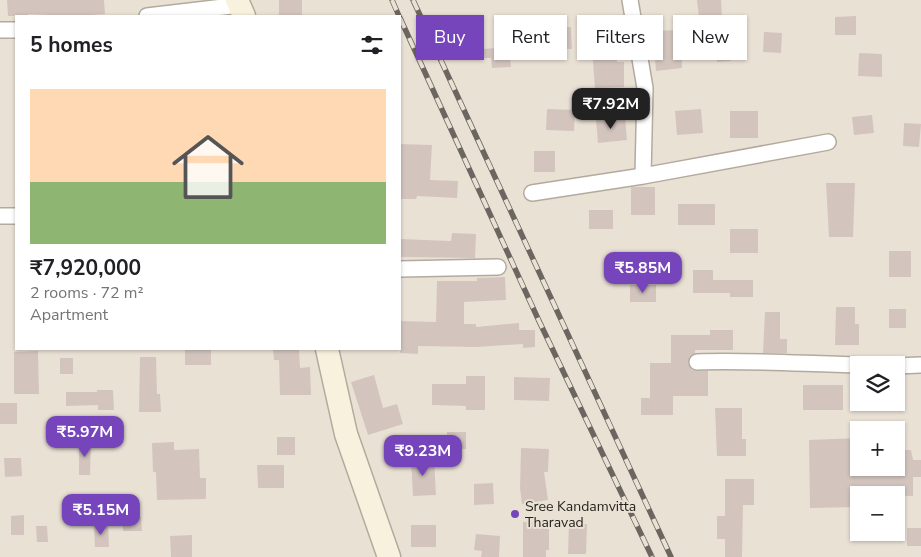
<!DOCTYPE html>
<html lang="en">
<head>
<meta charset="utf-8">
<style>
	:root { --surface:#fff; --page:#f6f6f6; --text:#202124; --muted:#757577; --accent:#7644bb }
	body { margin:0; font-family:"Nunito Sans",sans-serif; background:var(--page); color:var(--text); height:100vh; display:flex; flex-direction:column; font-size:19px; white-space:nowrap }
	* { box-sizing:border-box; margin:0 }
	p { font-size:16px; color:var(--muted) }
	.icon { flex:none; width:28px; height:28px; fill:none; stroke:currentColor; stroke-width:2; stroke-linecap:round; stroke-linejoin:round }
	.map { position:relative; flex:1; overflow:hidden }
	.details { position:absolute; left:15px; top:15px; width:386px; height:335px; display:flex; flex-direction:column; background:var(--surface); border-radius:0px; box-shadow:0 1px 4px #0004 }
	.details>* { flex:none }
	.banner { position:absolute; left:416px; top:15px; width:429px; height:45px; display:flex; gap:10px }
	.fabs { position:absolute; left:850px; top:356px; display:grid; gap:10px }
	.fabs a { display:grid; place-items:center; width:55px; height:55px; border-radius:0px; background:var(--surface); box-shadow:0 1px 4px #0004; font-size:25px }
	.price { position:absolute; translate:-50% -42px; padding:0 11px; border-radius:10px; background:var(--accent); color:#fff; font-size:16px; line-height:32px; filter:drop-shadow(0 1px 2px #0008) }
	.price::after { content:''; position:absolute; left:50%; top:30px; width:15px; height:11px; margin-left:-8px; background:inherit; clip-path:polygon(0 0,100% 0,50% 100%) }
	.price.selected { background:#222; color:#fff }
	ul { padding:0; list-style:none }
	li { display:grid; align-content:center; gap:10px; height:265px; padding:0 15px }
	li span { display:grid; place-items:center; height:155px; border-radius:0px; color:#555 }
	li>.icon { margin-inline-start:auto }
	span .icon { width:90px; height:90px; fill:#fffc; stroke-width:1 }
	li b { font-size:21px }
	h2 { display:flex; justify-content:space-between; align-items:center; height:60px; padding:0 15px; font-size:21px }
	.chip { padding:0 18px; border-radius:0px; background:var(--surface); box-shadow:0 1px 4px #0004; font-size:18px; line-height:45px }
	.chip.selected { background:var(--accent); color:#fff }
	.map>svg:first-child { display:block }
	.building { fill:#d3c5be }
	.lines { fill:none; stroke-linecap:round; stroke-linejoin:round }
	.minor-casing { stroke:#b3aa9e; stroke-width:18 }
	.secondary-casing { stroke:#b3aa9e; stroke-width:25 }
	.minor { stroke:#fff; stroke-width:15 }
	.secondary { stroke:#f8f1dd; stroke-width:22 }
	.rail-casing { stroke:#6b665f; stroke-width:5.5 }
	.rail { stroke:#eae1d5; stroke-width:4; stroke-dasharray:11; stroke-linecap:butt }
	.poi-dot { fill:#7644bb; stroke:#eae1d5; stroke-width:2 }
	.labels { text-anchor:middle; stroke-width:4; stroke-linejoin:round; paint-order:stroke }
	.poi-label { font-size:14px; fill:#25221d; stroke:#eae1d5; text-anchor:start }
</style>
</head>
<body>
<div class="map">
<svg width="921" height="557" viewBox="0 0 921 557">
	<rect width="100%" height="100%" fill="#eae1d5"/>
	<path class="building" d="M 7,0 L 104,0 L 105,14 L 73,16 L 28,14 L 28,16 L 8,16 Z
		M 279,0 L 302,0 L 302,16 L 279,16 Z
		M 697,0 L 721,0 L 722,16 L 699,18 Z
		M 856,16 L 856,35 L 835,35 L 835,17 Z
		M 614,21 L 617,62 L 624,62 L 624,87 L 595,88 L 590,23 Z
		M 548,27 L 571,27 L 572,49 L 545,49 L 545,57 L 510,58 L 511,67 L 492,68 L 491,58 L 483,58 L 483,49 L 524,46 L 524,32 L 548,31 Z
		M 681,30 L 682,68 L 656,71 L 654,46 L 650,46 L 650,31 Z
		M 764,32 L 782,33 L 781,53 L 763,52 Z
		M 729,43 L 731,61 L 717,62 L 715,45 Z
		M 859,53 L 882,54 L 882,77 L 858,76 Z
		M 547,109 L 575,110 L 574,131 L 546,130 Z
		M 701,109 L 703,133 L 677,135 L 675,111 Z
		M 730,111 L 758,111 L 758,138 L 730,138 Z
		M 872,115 L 874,133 L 854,135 L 852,117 Z
		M 625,117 L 627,140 L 598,143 L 596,119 Z
		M 904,123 L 921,124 L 919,147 L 903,146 Z
		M 400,144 L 432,145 L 430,180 L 458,181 L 457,198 L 417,196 L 416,199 L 400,199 Z
		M 534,151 L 555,151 L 555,172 L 534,172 Z
		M 826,183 L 855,183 L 853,237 L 829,237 Z
		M 631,187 L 655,187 L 655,215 L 631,215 Z
		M 678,204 L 715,204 L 715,225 L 678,225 Z
		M 589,210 L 613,210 L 613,229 L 589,229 Z
		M 730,229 L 758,229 L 758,253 L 730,253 Z
		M 452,233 L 476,234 L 475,258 L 400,257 L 400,239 L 451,241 Z
		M 889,251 L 911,251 L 911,277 L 889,277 Z
		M 693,270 L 713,270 L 713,280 L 753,280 L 753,297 L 730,297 L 730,293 L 693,293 Z
		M 505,277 L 506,300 L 464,302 L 464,324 L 476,324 L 476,327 L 519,323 L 519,330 L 535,330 L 535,347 L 523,348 L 523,344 L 476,347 L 418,346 L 418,354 L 400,353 L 400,321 L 436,322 L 437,281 L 477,281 L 477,278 Z
		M 630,285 L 656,285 L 656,302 L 630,302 Z
		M 836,307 L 855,307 L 855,324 L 859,324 L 859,345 L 835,345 Z
		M 889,309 L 906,309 L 906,328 L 889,328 Z
		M 765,312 L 780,312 L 780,339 L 787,339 L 787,353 L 763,353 Z
		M 710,330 L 733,330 L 733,350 L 695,350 L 695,353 L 689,358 L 688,363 L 692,370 L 708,371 L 708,396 L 673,396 L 673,415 L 641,415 L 641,398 L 650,398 L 650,363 L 671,363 L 671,335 L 710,335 Z
		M 185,349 L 211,349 L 211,365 L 185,365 Z
		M 273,349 L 299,349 L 300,368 L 310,367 L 311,395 L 280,395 L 279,360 L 274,360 Z
		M 38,351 L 39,394 L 14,394 L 14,352 Z
		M 140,357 L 156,357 L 157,394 L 160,394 L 161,412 L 139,412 Z
		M 60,358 L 73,358 L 73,374 L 60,374 Z
		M 374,375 L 383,408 L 397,404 L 403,424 L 368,435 L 351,382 Z
		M 466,376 L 485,376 L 485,410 L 466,410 L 466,406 L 432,405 L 432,384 L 466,384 Z
		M 514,377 L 550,378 L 549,401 L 514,400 Z
		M 803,385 L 843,385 L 843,410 L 803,410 Z
		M 97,390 L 113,390 L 114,410 L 98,410 L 98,405 L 66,406 L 66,392 L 97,392 Z
		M 0,403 L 17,403 L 17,424 L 0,424 Z
		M 715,408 L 742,408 L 742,439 L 746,439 L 746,456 L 717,456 Z
		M 447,432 L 466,432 L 466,449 L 447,449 Z
		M 277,437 L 295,437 L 295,455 L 277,455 Z
		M 859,438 L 859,468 L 896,468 L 896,450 L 911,450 L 913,460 L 921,460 L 921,477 L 913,477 L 913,496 L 859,495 L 859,507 L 810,508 L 809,440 Z
		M 79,442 L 91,442 L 90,475 L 79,475 Z
		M 174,442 L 174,450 L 199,449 L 200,478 L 206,478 L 206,499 L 157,500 L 156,472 L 153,472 L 152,443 Z
		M 521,448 L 549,449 L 548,472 L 544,472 L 548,500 L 522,504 L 520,488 Z
		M 4,458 L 21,458 L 22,476 L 5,477 Z
		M 434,459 L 436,495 L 413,496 L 411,460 Z
		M 257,465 L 284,465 L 284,488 L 258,488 Z
		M 725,479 L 754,479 L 754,505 L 743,505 L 742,557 L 725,557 L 725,539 L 717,539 L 717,516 L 725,516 Z
		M 493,483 L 494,504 L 474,505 L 474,484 Z
		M 24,515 L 24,535 L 11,535 L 11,516 Z
		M 123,517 L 141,517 L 142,531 L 123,531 Z
		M 549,521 L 549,550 L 546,550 L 546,557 L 523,557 L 523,522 Z
		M 569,523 L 587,524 L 586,554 L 568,554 Z
		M 94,525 L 108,525 L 109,547 L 95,547 Z
		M 411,525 L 436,525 L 436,547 L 411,547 Z
		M 36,526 L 47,526 L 48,542 L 37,542 Z
		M 907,528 L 921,528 L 921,546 L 907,546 Z
		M 476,534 L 500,536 L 499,557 L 481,557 L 482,551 L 474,550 Z
		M 192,535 L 192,557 L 171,557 L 170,536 Z"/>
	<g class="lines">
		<g class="minor-casing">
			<path id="minor" d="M 147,16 L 240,5
				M 0,30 L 16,30
				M 643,176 L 828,142
				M 532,193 L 643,176 L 645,88 L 630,0
				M 0,216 L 16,216
				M 400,269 L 498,267
				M 697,362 C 751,360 805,364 859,365
				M 896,366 L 921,365"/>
		</g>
		<g class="secondary-casing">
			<path id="secondary" d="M 237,0 L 244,16
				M 327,349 L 346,434 L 389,557"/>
		</g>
		<use href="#minor" class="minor"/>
		<use href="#secondary" class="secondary"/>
		<g class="rail-casing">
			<path id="rail" d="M 392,0 L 399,16
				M 413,0 L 671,557
				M 400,18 L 539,321 L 652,557"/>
		</g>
		<use href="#rail" class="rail"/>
	</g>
	<circle class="poi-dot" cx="515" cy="514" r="5"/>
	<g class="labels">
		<g class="poi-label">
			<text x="525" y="511">Sree Kandamvitta<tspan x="525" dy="16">Tharavad</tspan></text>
		</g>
	</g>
</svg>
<div class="fabs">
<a><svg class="icon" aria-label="layers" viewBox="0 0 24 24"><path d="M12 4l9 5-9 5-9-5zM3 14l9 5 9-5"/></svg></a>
<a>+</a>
<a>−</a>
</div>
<b class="price selected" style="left:611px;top:130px">₹7.92M</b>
<b class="price" style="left:643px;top:294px">₹5.85M</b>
<b class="price" style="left:85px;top:458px">₹5.97M</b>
<b class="price" style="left:423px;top:477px">₹9.23M</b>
<b class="price" style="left:101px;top:536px">₹5.15M</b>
<div class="banner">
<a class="chip selected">Buy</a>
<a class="chip">Rent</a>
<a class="chip">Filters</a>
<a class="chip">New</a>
</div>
<section class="details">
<h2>5 homes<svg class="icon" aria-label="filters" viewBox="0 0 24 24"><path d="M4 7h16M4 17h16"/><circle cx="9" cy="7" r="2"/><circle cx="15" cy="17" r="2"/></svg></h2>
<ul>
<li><span style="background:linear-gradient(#ffd9b3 60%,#8fb573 0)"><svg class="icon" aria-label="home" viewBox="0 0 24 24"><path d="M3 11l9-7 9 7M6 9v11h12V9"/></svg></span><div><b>₹7,920,000</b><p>2 rooms · 72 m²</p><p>Apartment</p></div></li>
</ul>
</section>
</div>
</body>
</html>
